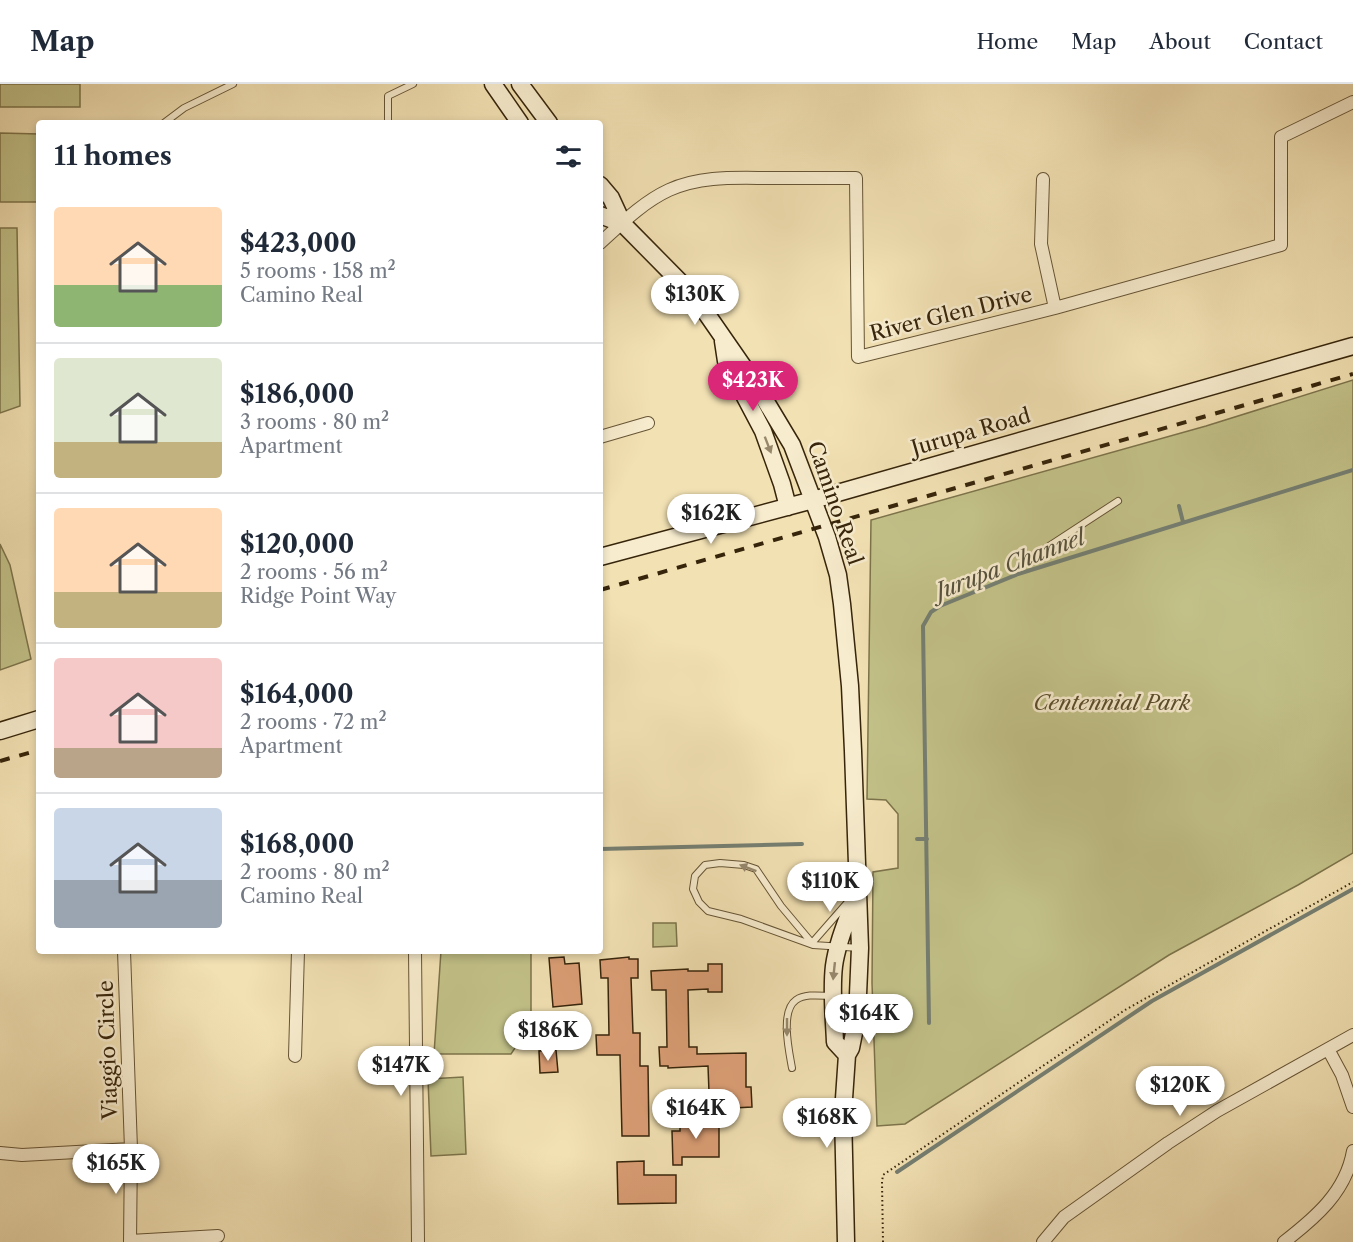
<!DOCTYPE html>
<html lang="en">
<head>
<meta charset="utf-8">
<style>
	:root { --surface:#fff; --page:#f2f2f3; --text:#1f2937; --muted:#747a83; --line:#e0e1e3; --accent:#db2777 }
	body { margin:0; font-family:"Libre Caslon Text",serif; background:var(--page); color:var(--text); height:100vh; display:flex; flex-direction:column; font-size:22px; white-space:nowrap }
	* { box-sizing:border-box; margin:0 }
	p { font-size:20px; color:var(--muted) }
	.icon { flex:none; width:33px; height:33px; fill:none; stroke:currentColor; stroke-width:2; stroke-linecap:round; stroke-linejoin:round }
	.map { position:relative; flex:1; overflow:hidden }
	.details { position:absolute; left:36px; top:36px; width:567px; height:834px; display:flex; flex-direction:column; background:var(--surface); border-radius:6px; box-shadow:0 3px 9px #0003 }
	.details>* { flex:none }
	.price { position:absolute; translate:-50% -51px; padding:0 14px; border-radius:21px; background:#fff; color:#222; font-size:20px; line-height:39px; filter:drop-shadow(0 2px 3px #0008) }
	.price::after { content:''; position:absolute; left:50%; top:36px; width:18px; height:14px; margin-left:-9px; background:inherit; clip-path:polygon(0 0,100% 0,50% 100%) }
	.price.selected { background:var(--accent); color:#fff }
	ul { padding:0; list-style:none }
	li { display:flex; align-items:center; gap:18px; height:150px; padding:0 18px }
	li+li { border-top:2px solid var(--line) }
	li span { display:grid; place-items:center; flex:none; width:168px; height:120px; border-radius:6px; color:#555 }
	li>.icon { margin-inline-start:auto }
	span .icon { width:72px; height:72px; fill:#fffc; stroke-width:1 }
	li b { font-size:26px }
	h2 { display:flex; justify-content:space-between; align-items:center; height:72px; padding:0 18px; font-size:26px }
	header { display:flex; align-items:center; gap:36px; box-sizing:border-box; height:84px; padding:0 30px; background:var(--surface); border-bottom:2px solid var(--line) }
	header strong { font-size:28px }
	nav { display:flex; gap:33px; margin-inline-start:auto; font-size:21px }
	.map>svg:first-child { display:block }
	.green { fill:#c2c188; stroke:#7c734a; stroke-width:1.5 }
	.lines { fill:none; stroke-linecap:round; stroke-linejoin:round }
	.stream { stroke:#757f72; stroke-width:4 }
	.building { fill:#db9e75; stroke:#37250b; stroke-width:1.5 }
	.lane-casing { stroke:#665435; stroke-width:8 }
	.street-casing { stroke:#665435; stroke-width:14 }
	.secondary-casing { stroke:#37250b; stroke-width:19 }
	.path { stroke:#37250b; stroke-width:2; stroke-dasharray:1.5 3; stroke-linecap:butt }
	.lane { stroke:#f7ecce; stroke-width:6 }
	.street { stroke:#f7ecce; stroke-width:12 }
	.secondary { stroke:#f7ecce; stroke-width:16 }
	.rail { stroke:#37250b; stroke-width:4; stroke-dasharray:10 10; stroke-linecap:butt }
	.oneway { fill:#97886c }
	.labels { text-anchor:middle; stroke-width:5; stroke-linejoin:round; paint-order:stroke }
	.street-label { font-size:21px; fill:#37250b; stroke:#f7ecce }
	.park-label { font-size:21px; font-style:italic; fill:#5a4c2a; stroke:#f7ecce }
	.water-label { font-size:22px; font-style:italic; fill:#56523e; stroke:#f7ecce }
</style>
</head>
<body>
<header>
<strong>Map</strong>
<nav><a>Home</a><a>Map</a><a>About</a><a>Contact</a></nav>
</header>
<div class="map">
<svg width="1353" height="1158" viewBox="0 0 1353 1158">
	<rect width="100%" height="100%" fill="#f2e1b3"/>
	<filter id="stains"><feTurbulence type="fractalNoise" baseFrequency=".00333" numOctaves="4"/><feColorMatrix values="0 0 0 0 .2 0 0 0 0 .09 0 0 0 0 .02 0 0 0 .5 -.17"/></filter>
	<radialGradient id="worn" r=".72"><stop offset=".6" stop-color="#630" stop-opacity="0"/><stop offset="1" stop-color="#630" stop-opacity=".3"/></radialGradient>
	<path class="green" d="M 0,0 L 80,0 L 80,23 L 0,23 Z
		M 0,49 L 39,50 L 39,118 L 0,118 Z
		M 0,144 L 17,144 L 20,322 L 0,329 Z
		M 1353,296 L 1353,769 L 1298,801 L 1169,871 L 905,1040 L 877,1042 L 872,899 L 873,788 L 898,784 L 898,730 L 886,716 L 867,715 L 871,436 L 1206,342 Z
		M 0,460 L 10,481 L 31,575 L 0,586 Z
		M 653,839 L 676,839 L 677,862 L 653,863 Z
		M 441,867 L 531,867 L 531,940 L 511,970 L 434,970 Z
		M 463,993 L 466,1070 L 431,1072 L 428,995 Z"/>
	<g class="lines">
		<path class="stream" d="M 1179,422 L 1183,438
			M 917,755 L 927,755
			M 600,765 L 802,760
			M 929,939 L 923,542 L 931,528 L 940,522 L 1018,490 L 1353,386
			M 897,1088 L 1152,917 L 1353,805"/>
	</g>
	<path class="building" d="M 564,873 L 565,880 L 579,879 L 582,920 L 553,923 L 549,874 Z
		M 629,873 L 629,875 L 638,875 L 638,894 L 631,894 L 633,949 L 640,949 L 640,982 L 648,982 L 649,1052 L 622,1052 L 620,971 L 597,971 L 596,951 L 609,951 L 608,894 L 601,894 L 600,876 Z
		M 708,880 L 722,880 L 722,908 L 708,908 L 708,905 L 688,906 L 689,963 L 697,963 L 697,970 L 746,969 L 746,1003 L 751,1003 L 752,1023 L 715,1025 L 714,1008 L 709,1008 L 708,982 L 668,984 L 668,982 L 660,982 L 659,963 L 667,963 L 666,906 L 652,906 L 651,887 L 688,885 L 688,887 L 708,887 Z
		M 556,966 L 558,988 L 540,989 L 539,967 Z
		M 680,1036 L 719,1036 L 719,1073 L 682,1073 L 682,1081 L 673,1081 L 672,1047 L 680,1047 Z
		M 644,1077 L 644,1091 L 676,1091 L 676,1119 L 618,1120 L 617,1078 Z"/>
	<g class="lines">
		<g class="lane-casing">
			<path id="lane" d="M 164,39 L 184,24 L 233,0
				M 388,39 L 388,12 L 413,0
				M 1023,479 L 1118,417
				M 812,859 L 781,822 L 756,785 L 744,781 L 720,779 L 705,781 L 695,792 L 693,805 L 699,818 L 708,827 L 741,835 L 813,861 L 860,864
				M 812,859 L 847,819
				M 792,984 C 789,967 780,927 796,916 C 806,909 822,912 833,912 L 854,935"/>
		</g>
		<g class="street-casing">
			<path id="street" d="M 1043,95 L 1041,160 L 1055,224
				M 600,159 C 621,140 643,118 669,106 C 702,91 738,94 773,94 C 800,94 828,94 856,94 L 858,273 L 1055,224 L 1281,161 L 1281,53 L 1353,18
				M 600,353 L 648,339
				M 124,867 L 131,1065 L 130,1158
				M 415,867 L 418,1158
				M 1328,965 L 1342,991 L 1353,1023
				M 295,972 L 298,867
				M 0,1069 L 22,1071 L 131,1065
				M 130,1157 L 218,1152
				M 1043,1158 L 1064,1133 L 1168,1059 L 1217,1027 L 1353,951
				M 1284,1158 C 1315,1134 1346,1108 1353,1067"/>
		</g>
		<g class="secondary-casing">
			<path id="secondary" d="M 493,0 L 520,39
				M 520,0 L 549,39
				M 600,101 L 611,114 L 623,140 L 695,213 L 756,301 L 792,361 L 827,453 L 838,491 L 842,520 L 850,602 L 853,667 L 860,864 L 857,934 L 851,964 L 847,971 L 843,1029 L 846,1158
				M 600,131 L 623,140
				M 723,257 L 726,277 L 763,347 L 782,400 L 788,423
				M 600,473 L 813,416 L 1353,262
				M 0,647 L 39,635
				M 847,971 L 835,958 C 834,933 831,907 834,882 C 837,859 847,836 855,814"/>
		</g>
		<path class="path" d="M 883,1158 L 882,1098 L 883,1091 L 1125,926 L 1353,798"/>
		<use href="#lane" class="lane"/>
		<use href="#street" class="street"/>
		<use href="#secondary" class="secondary"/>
		<path class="rail" d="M 600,506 L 1353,290
			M 0,677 L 39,666"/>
	</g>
	<defs><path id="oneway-solid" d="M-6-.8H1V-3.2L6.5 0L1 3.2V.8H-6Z" transform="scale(1.5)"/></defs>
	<g class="oneway">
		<use href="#oneway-solid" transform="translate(768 361) rotate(69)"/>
		<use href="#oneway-solid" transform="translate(748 784) rotate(-159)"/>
		<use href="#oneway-solid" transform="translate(834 887) rotate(96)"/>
		<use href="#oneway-solid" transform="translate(787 943) rotate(90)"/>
	</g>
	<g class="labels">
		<g class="street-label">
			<text transform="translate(951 230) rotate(-14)" y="7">River Glen Drive</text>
			<text transform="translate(971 348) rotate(-16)" y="7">Jurupa Road</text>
			<text transform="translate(835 419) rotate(71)" y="7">Camino Real</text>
			<text transform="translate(108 966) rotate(-92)" y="7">Viaggio Circle</text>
		</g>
		<g class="park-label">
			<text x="1112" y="626">Centennial Park</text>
		</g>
		<g class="water-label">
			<text transform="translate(1010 480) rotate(-21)" y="8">Jurupa Channel</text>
		</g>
	</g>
	<rect width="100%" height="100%" filter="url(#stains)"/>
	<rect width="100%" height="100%" fill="url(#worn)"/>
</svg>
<b class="price" style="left:695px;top:242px">$130K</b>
<b class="price selected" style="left:753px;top:328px">$423K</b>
<b class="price" style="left:711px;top:461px">$162K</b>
<b class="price" style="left:830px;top:829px">$110K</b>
<b class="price" style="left:869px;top:961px">$164K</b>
<b class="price" style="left:548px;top:978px">$186K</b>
<b class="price" style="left:401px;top:1013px">$147K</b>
<b class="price" style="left:1180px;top:1033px">$120K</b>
<b class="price" style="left:696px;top:1056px">$164K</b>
<b class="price" style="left:827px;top:1065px">$168K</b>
<b class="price" style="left:116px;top:1111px">$165K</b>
<section class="details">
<h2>11 homes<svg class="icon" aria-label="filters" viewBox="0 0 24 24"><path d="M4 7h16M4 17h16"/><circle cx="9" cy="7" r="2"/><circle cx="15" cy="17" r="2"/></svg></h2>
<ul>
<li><span style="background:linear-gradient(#ffd9b3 65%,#8fb573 0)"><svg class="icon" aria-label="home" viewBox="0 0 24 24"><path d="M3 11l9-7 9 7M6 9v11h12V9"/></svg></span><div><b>$423,000</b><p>5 rooms · 158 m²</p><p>Camino Real</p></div></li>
<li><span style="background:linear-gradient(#dfe7d0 70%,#c2b280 0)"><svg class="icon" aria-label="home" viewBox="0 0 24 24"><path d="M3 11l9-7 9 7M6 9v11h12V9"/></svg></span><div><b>$186,000</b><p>3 rooms · 80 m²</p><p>Apartment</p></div></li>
<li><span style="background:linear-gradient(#ffd9b3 70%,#c2b280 0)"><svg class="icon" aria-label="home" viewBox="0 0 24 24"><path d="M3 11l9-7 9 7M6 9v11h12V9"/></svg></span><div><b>$120,000</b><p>2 rooms · 56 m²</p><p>Ridge Point Way</p></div></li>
<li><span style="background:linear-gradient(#f6c9c9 75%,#b9a48a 0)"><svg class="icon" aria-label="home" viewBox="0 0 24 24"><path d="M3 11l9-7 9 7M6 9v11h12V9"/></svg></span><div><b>$164,000</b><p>2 rooms · 72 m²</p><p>Apartment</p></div></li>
<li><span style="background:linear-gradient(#c9d6e8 60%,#9aa5b1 0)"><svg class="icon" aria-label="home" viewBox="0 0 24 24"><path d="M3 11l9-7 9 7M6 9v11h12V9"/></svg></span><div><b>$168,000</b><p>2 rooms · 80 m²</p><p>Camino Real</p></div></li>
</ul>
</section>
</div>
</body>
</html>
